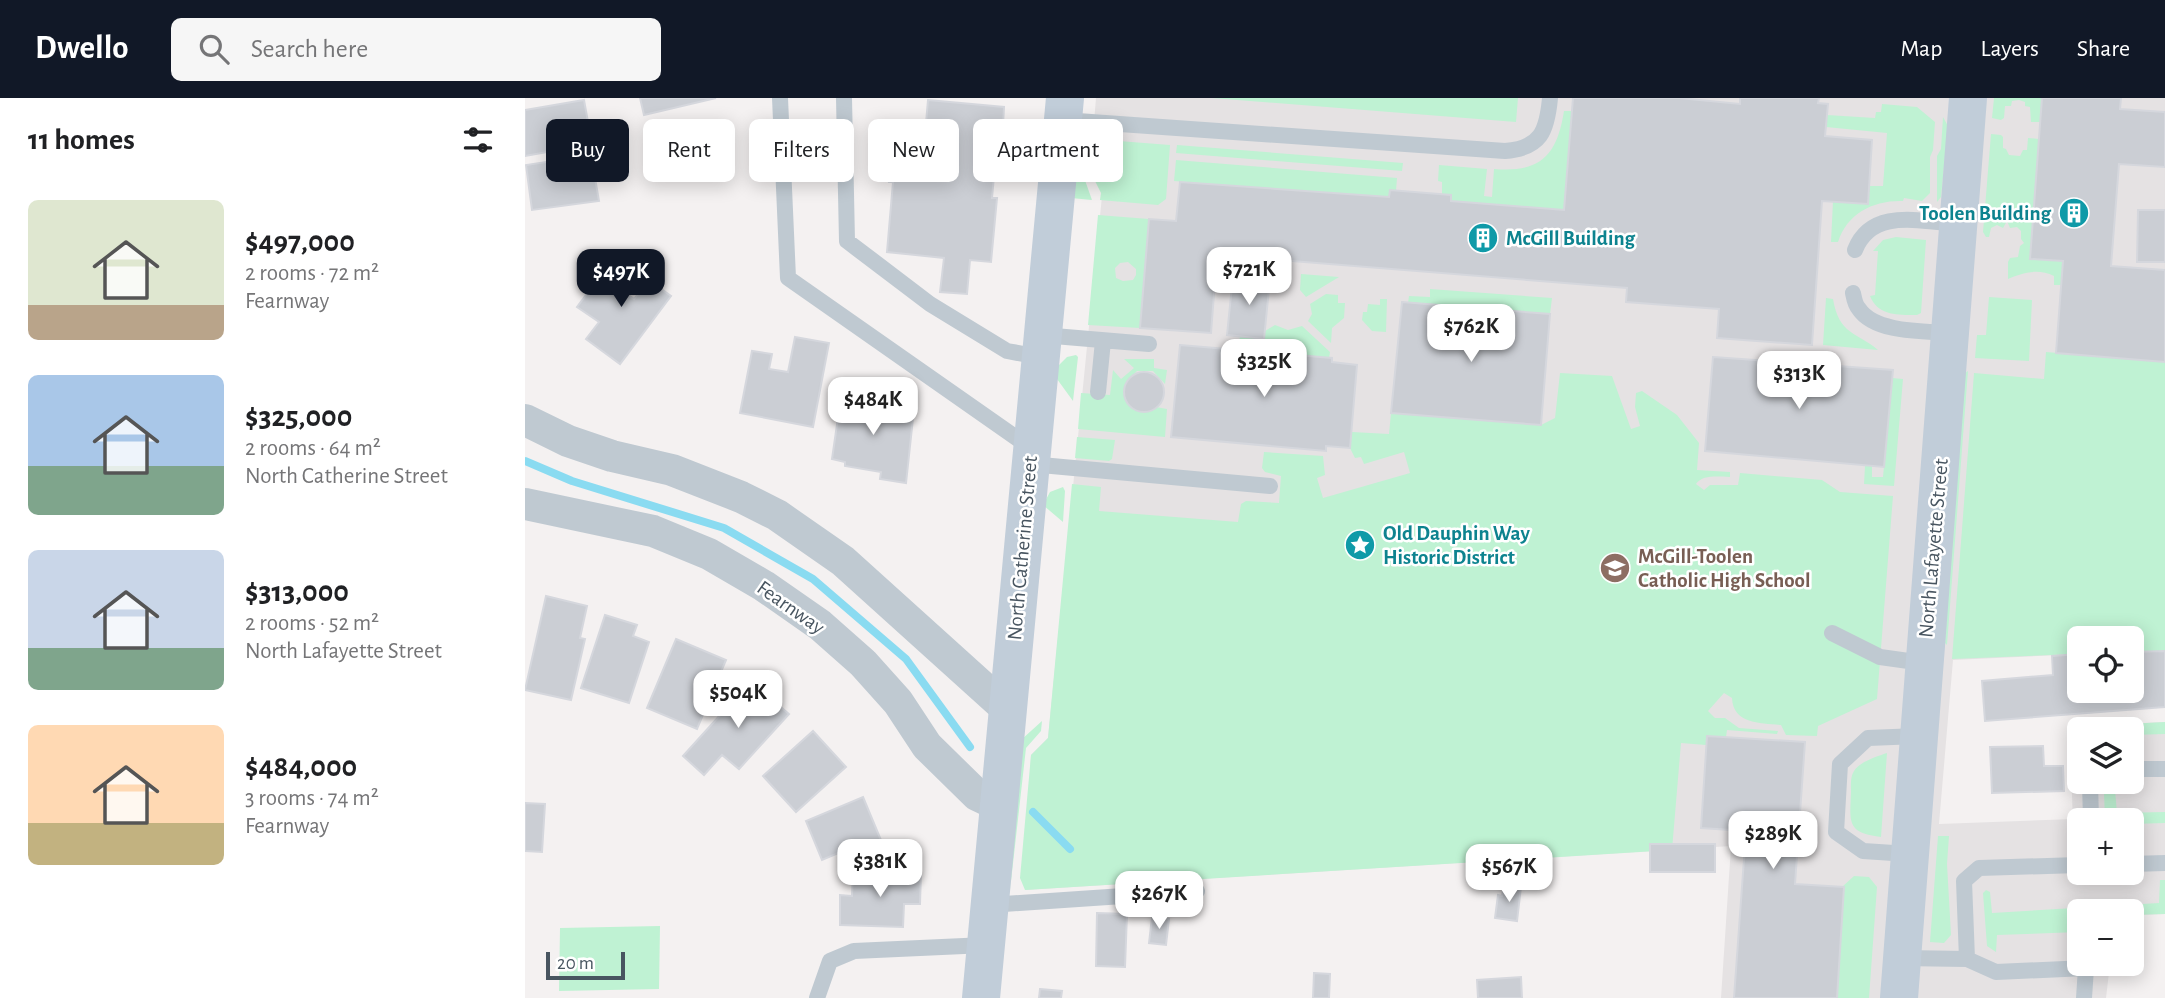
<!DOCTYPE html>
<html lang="en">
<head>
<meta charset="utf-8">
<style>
	:root { --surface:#fff; --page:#f6f6f6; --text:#202124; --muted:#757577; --accent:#111827 }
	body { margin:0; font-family:"Alegreya Sans",sans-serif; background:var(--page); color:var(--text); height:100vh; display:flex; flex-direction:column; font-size:26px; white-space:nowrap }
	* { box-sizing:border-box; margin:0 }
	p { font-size:23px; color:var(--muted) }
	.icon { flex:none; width:38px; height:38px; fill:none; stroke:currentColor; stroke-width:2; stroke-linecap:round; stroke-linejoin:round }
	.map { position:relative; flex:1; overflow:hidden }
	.details { display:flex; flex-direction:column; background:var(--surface); width:525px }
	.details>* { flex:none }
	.guide { position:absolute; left:21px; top:21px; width:665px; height:63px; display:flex; gap:14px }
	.tools { position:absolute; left:1542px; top:528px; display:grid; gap:14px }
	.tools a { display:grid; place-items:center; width:77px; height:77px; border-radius:10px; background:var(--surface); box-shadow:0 4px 18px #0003; font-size:35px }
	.scale { position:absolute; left:21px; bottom:18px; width:79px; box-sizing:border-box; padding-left:7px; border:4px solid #485560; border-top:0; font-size:19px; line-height:24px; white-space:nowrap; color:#485560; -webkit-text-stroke:5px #fff; paint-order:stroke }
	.price { position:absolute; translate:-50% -60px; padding:0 16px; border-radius:14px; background:#fff; color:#222; font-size:23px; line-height:46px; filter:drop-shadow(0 2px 4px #0008) }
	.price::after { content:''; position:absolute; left:50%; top:42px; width:21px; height:16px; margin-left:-10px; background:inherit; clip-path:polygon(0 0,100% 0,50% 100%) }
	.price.current { background:var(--accent); color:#fff }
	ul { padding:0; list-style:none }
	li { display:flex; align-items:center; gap:21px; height:175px; padding:0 28px }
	li span { display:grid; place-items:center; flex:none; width:196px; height:140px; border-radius:10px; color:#555 }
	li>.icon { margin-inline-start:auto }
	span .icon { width:84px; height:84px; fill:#fffc; stroke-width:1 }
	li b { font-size:30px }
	h2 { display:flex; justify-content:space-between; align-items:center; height:84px; padding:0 28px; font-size:30px }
	.pill { padding:0 24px; border-radius:10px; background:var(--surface); box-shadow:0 4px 18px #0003; font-size:24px; line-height:63px }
	.pill.current { background:var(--accent); color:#fff }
	header { display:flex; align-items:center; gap:42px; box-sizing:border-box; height:98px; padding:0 35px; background:var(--accent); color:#fff }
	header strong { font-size:33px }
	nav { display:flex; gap:38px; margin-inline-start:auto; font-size:24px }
	.search { width:490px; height:63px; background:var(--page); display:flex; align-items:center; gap:18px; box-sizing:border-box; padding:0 24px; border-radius:10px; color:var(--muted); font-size:26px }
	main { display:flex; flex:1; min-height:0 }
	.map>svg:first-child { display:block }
	.education { fill:#e5e2e3; fill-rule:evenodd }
	.green { fill:#bff2d3; fill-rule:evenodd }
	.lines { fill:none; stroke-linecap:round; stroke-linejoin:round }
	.stream { stroke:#8adbf1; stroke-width:8 }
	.building { fill:#cbced4; stroke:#d5d7dd; stroke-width:2 }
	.lane { stroke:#bfc9d1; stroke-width:16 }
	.street { stroke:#bfc9d1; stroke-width:32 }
	.secondary { stroke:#c1cdd9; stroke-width:38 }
	.labels { text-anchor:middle; stroke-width:5; stroke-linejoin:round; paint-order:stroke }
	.culture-label { font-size:21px; font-weight:bold; fill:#0d838f; stroke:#fff; text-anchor:start }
	.street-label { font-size:21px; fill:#485560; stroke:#fff }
	.education-label { font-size:21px; font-weight:bold; fill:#785e54; stroke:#fff; text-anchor:start }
</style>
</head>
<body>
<header>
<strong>Dwello</strong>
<div class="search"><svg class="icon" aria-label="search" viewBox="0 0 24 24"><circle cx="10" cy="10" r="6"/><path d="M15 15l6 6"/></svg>Search here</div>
<nav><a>Map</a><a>Layers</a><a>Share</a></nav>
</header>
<main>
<section class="details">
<h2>11 homes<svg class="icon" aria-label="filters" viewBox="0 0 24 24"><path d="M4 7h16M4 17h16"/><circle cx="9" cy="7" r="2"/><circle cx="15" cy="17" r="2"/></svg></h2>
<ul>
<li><span style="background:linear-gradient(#dfe7d0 75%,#b9a48a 0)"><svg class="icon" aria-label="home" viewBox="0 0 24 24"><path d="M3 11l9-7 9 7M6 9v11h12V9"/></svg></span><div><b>$497,000</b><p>2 rooms · 72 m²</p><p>Fearnway</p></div></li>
<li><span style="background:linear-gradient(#a9c7e8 65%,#7fa58c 0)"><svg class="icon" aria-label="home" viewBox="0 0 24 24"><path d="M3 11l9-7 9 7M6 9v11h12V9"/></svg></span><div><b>$325,000</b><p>2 rooms · 64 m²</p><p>North Catherine Street</p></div></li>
<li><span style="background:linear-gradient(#c9d6e8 70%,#7fa58c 0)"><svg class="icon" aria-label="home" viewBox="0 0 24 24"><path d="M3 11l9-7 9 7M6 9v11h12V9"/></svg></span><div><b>$313,000</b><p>2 rooms · 52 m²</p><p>North Lafayette Street</p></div></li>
<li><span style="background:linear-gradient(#ffd9b3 70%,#c2b280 0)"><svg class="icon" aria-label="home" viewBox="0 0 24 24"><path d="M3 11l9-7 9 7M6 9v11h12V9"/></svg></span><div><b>$484,000</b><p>3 rooms · 74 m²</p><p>Fearnway</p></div></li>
</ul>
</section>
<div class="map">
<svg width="1640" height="900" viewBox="0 0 1640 900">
	<rect width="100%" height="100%" fill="#f4f1f1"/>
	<path class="education" d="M 571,0 L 1640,0 L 1640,553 L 1606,541 L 1554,541 L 1554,556 L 1428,562 L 1414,726 L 1548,721 L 1544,629 L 1640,624 L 1640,816 L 1607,817 L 1606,814 L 1554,814 L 1554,866 L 1585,866 L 1581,900 L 1196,900 L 1206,748 L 500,792 L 506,657 L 523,640 L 579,78 L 565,73 ZM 1554,632 L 1606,632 L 1606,684 L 1554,684 ZM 1554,723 L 1606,723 L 1606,775 L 1554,775 Z"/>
	<path class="green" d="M 687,0 L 993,0 L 991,24 Z
		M 1469,0 L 1517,0 L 1515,24 L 1506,24 L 1505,9 L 1500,8 L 1500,4 L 1494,2 L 1487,3 L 1486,8 L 1480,8 L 1479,20 L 1476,22 L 1467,20 Z
		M 1357,6 L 1392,9 L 1410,24 L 1408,52 L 1405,59 L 1405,95 L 1397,103 L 1379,100 L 1378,103 C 1349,102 1322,115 1313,144 L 1306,144 L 1308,103 L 1343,106 L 1344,88 L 1358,88 L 1362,35 L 1301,29 L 1302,17 L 1350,20 L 1351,14 L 1356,14 Z
		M 1039,13 L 1047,13 L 1039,112 L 926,103 L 926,97 L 917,97 L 917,84 L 913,83 L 914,67 L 962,71 L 959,98 L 967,99 L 969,71 C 1016,75 1032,57 1039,13 Z
		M 1418,19 L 1423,28 L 1416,99 L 1412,104 L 1412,58 L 1416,51 Z
		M 1466,36 L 1476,37 L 1478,39 L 1478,50 L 1481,51 L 1484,57 L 1495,58 L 1498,52 L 1502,52 L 1503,40 L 1514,41 L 1505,161 L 1538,163 L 1536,187 L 1529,187 L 1529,178 C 1513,170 1496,175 1483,181 L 1483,164 L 1485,160 L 1493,159 L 1495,148 L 1499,145 L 1496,141 L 1496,133 L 1492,129 L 1485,130 L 1482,123 L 1478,130 L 1472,127 L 1466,130 L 1464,139 L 1461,139 L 1458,134 Z
		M 558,41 L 556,71 L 567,102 L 546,100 L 553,42 Z
		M 568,41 L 645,47 L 641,101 L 633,107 L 575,102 L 576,95 L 565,73 Z
		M 652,47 L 878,65 L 877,73 L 651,55 Z
		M 651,62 L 872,80 L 871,93 L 865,93 L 864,99 L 649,83 Z
		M 573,117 L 624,121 L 615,230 L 563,227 ZM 603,164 L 611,171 L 611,177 L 608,182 L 598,183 L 591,180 L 590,170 L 595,165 Z
		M 1371,139 L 1401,142 L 1396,215 L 1392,217 C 1373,217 1353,218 1345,198 L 1350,197 L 1353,153 L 1348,153 L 1358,142 Z
		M 776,176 L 814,179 L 781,199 L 775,192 Z
		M 905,191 L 1027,200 L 1025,216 L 883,205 L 884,198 L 905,199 Z
		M 801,196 L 813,197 L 813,205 L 820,205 L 819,220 L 807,230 L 806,245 L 783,223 L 787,216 L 785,206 Z
		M 1464,199 L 1507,202 L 1504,263 L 1450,260 L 1452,237 L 1461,237 Z
		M 1301,200 L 1308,201 C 1314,237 1332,234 1353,252 L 1298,247 Z
		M 855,201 L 862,201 L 861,234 L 847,233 L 837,222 L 838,214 L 842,214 L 843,206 L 855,207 Z
		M 750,227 L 763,232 L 777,228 L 805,254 L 804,260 L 713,252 L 715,238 L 740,233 Z
		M 1521,254 L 1640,264 L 1640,553 L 1607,554 L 1606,541 L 1554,541 L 1554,556 L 1427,561 L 1449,275 L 1519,281 Z
		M 551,257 L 553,259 L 548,303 L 532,281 L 532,269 L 542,259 Z
		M 599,261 L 629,261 L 629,270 L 642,272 L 640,286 L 628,273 L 612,273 L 602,283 L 600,300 L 610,312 L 626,313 L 631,309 L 642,311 L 640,339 L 553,331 L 556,295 L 585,297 L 588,272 L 596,281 L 609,270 Z
		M 1443,273 L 1422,547 L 1420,545 L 1436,278 Z
		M 1035,275 L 1087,278 L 1106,331 L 1115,328 L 1110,309 L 1111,295 L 1117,293 L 1152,317 L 1174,345 L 1172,372 L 1205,374 L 1205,379 C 1194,379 1178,376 1171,386 L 1179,392 L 1185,387 L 1213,387 L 1215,375 L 1297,382 L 1315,394 L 1368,398 L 1352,601 L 1293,628 L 1292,638 L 1261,637 L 1256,627 C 1235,625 1208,626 1207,600 L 1199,595 L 1183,613 L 1190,620 L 1200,620 L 1214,630 L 1253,633 L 1252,636 L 1202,632 L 1201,639 L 1182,638 L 1181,647 L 1156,645 L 1147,752 L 500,792 L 495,780 L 506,657 L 523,640 L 547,386 L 576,389 L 574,413 L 713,424 L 716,406 L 721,403 L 754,405 L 756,378 L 740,374 L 737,370 L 739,354 L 798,358 L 800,377 L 792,380 L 798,400 L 885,375 L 879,354 L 839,366 L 836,359 L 830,360 L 825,350 L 827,334 L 864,336 L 866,315 L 1016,327 L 1030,320 Z
		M 1367,280 L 1378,281 L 1369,388 L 1339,386 L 1340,368 L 1347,368 L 1347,379 L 1358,379 Z
		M 552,339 L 590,342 L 587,361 L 584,363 L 550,360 Z
		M 538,389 L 540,393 L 538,424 L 518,407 L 525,394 Z
		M 517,623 L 516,633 L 501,650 L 485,792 L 496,642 Z
		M 1640,624 L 1640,636 L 1607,637 L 1606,632 L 1554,632 L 1554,639 L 1551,640 L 1552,666 L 1546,670 L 1544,629 Z
		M 1362,655 L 1356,739 C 1321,735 1325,724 1326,694 C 1326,688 1325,679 1329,673 C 1334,664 1353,658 1362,655 Z
		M 1583,690 L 1590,692 L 1592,715 L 1640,714 L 1640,725 L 1607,726 L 1606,723 L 1580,723 L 1579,694 Z
		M 1413,738 L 1424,738 L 1422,766 L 1426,837 L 1419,845 L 1405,844 Z
		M 1329,778 L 1344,779 L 1352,789 L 1344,900 L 1312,900 L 1319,790 L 1317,789 Z
		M 1635,782 L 1640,782 L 1640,816 L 1607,817 L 1606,814 L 1554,814 L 1554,834 L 1472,837 L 1471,854 L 1462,848 L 1458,795 L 1461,792 L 1465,794 L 1467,815 L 1634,805 Z
		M 135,828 L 134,891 L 34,893 L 35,830 Z"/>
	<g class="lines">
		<path class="stream" d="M 0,363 L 47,383 L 199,430 L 288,481 L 381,561 L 445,649
			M 508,714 L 545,751"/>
	</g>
	<path class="building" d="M 115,0 L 191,0 L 119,17 Z
		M 1048,0 L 1154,0 L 1215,6 L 1215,0 L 1294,0 L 1293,5 L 1303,6 L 1300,38 L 1347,42 L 1343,106 L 1297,103 L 1287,247 L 1192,240 L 1194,211 L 1101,204 L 1102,190 L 692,157 L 686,235 L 615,230 L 624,121 L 651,123 L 655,84 L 864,99 L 865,92 L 926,97 L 926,103 L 1039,112 Z
		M 1517,0 L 1596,0 L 1595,11 L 1640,14 L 1640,69 L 1594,66 L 1586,168 L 1640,172 L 1640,264 L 1531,255 L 1538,163 L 1505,161 Z
		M 59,2 L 67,46 L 0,58 L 0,12 Z
		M 403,2 L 479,9 L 478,28 L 482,29 L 479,57 L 471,56 L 467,100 L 472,100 L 466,164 L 445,162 L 442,196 L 415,194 L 419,160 L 362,154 L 368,84 L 364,84 L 370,22 L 401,25 Z
		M 81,55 L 84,78 L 70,80 L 74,103 L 7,112 L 1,67 Z
		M 1613,112 L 1640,112 L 1640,164 L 1612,164 Z
		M 93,154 L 114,169 L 97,192 L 109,201 L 124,182 L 146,198 L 95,266 L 61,241 L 74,224 L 52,209 Z
		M 708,178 L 745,181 L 739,241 L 702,237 Z
		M 877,204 L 1025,216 L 1016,327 L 866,315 Z
		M 270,239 L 304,245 L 288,329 L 215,315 L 227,253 L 247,256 L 244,271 L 263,274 Z
		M 655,247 L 807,260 L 807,264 L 832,267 L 825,350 L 801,348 L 801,353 L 646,339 Z
		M 1188,259 L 1368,272 L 1359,369 L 1180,353 Z
		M599 294a20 20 0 1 1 40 0a20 20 0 1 1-40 0Z
		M 318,285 L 336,288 L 333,308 L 364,312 L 364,307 L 389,311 L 381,385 L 355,381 L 356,374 L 320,368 L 320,364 L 307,361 Z
		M 21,498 L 62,508 L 55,540 L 60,541 L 46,602 L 0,592 Z
		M 80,517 L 112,527 L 108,538 L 124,544 L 104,605 L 56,590 Z
		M 151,541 L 201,562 L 172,631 L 122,610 Z
		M 1640,553 L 1640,609 L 1460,623 L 1457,583 L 1528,577 L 1527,558 L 1554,556 L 1554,593 L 1606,593 L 1606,554 Z
		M 226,583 L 264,616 L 214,671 L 197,657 L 179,677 L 158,658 Z
		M 288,633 L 321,669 L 271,714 L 238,678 Z
		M 1182,638 L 1280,644 L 1270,786 L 1319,789 L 1312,900 L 1209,900 L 1221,733 L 1176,730 Z
		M 1518,648 L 1519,668 L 1538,668 L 1539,693 L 1467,695 L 1465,649 Z
		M 338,699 L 358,747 L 322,762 L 318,753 L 297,762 L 281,723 Z
		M 0,705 L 20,706 L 17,754 L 0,753 Z
		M 1125,746 L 1190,746 L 1190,774 L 1125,774 Z
		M 328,773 L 396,775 L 395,806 L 379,806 L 378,829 L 315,827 L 315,797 L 327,798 Z
		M 979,787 L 996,789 L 992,823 L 970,820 L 973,797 L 977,798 Z
		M 572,815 L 602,816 L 600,869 L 571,868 Z
		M 627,819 L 644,821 L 641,847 L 624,845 Z
		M 789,875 L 805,876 L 804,900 L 788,900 Z
		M 996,879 L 997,900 L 953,900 L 952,882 Z
		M 515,891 L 537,893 L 536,900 L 514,900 Z"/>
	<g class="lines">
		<path class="lane" d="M 255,0 L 263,180 L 506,350
			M 319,0 L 322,143 L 405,206 L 482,253 L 515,259
			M 538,22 L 980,53 C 1016,50 1022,33 1025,0
			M 1330,152 C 1347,109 1396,124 1434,126
			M 1328,195 C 1329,200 1330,207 1334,211 C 1350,235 1399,233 1425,235
			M 517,237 L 624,246
			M 573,294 L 578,243
			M 505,366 L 745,388
			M 1307,535 L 1355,559 L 1398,565
			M 1606,671 L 1640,671
			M 1565,684 L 1566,723
			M 1384,756 L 1338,753 L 1311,734 L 1315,666 L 1343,640 L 1393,638
			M 1606,766 L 1640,765
			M 465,807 L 672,793
			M 1376,860 L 1442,861 L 1471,874 L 1561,870 L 1559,900
			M 1442,861 L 1439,783 L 1454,770 L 1554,767
			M 292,900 L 305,863 L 329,853 L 461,847"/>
		<path class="street" d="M 0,322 L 43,343 L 87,358 L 147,372 L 216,399 L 252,417 L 318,463 L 482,611
			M 0,406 L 128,433 L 184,456 L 239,488 L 295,527 L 338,565 L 373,604 L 402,648 L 452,697 L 473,707"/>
		<path class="secondary" d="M 456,900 L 540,0
			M 1374,900 L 1443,0"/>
	</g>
	<defs>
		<g id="building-disc" transform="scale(1.575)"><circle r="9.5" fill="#0f9aa8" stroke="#fff"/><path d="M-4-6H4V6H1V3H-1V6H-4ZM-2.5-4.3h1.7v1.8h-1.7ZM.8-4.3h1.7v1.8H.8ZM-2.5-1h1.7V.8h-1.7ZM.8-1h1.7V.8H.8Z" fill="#fff"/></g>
		<g id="sight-disc" transform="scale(1.575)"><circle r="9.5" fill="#0f9aa8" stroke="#fff"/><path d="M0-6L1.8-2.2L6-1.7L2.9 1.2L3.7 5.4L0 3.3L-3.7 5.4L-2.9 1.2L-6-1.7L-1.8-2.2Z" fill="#fff"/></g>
		<g id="school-disc" transform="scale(1.575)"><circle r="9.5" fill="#8d6e63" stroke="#fff"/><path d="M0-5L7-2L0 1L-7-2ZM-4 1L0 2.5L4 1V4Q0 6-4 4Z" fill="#fff"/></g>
	</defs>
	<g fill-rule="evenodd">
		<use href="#building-disc" x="1549" y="115"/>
		<use href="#building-disc" x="958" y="140"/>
		<use href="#sight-disc" x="835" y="447"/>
		<use href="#school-disc" x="1090" y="470"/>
	</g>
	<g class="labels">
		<g class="culture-label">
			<text x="1526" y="122" text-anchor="end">Toolen Building</text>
			<text x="981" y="147">McGill Building</text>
			<text x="858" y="442">Old Dauphin Way<tspan x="858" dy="24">Historic District</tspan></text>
		</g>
		<g class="street-label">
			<text transform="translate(497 450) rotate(-85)" y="7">North Catherine Street</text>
			<text transform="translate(1408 450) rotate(-85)" y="7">North Lafayette Street</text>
			<text transform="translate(266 509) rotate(35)" y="7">Fearnway</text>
		</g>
		<g class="education-label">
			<text x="1113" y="465">McGill-Toolen<tspan x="1113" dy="24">Catholic High School</tspan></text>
		</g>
	</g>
</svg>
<div class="tools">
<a><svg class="icon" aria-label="locate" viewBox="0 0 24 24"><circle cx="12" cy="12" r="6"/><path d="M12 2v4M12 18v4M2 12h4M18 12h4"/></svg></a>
<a><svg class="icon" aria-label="layers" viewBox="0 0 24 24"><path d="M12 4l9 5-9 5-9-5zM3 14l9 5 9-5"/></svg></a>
<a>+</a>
<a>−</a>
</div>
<div class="scale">20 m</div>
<b class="price" style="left:724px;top:209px">$721K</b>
<b class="price current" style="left:96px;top:211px">$497K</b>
<b class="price" style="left:946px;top:266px">$762K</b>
<b class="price" style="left:739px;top:301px">$325K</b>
<b class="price" style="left:1274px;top:313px">$313K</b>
<b class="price" style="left:348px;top:339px">$484K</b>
<b class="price" style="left:213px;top:632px">$504K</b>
<b class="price" style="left:1248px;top:773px">$289K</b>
<b class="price" style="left:355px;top:801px">$381K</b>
<b class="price" style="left:984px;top:806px">$567K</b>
<b class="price" style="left:634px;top:833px">$267K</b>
<div class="guide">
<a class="pill current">Buy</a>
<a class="pill">Rent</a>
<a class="pill">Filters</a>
<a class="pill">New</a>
<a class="pill">Apartment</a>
</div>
</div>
</main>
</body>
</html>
